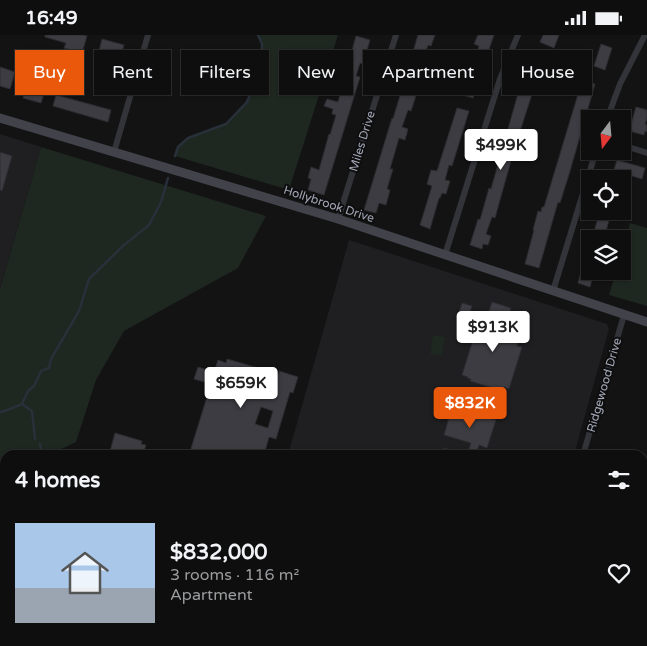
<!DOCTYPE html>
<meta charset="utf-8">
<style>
body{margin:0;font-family:"Varela Round",sans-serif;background:#1c1c1d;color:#f1f3f6;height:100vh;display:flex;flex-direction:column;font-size:19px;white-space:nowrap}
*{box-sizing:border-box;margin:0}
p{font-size:16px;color:#9b9c9e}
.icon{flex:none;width:28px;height:28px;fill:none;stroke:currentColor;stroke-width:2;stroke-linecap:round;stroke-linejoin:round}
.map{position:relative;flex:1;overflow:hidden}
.details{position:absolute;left:0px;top:415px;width:648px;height:196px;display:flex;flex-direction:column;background:#0e0e0f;border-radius:15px 15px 0 0;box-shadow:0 1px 4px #0004,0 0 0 1px #2e2e2f}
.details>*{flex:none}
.hud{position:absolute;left:15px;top:15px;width:618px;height:45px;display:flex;gap:10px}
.needle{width:32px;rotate:196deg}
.controls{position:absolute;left:581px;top:75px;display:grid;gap:10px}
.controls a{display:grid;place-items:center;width:50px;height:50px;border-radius:0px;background:#0e0e0f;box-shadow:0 1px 4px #0004,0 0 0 1px #2e2e2f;font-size:25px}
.price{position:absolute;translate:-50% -42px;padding:0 11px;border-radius:5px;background:#fff;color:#222;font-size:16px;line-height:32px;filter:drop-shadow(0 1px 2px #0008)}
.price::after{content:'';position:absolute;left:50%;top:30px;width:15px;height:11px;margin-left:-8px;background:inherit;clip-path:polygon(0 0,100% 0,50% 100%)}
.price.active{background:#ea580c;color:#fff}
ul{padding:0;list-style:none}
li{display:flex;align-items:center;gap:15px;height:125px;padding:0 15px}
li+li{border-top:1px solid #2e2e2f}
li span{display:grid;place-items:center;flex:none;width:140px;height:100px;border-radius:0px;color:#555}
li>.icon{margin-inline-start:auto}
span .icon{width:60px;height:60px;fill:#fffc;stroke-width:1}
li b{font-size:21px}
h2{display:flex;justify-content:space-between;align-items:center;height:60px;padding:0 15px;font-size:21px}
.chip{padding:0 18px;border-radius:0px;background:#0e0e0f;box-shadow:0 1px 4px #0004,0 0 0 1px #2e2e2f;font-size:18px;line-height:45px}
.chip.active{background:#ea580c;color:#fff}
.status{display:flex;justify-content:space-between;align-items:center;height:35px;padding:0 25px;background:#0e0e0f;direction:ltr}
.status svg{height:14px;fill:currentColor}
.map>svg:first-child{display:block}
.built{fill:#1f1e21}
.green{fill:#1e2720}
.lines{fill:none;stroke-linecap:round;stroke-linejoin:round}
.stream{stroke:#283039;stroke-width:2.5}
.building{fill:#3c3c42;stroke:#2d2c31;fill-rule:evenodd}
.minor{stroke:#33343a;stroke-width:6}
.secondary{stroke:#41424a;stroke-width:9}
.labels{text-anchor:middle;stroke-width:4;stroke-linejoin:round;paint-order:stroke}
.street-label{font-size:12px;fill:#a3a7b6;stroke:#0e0e0f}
</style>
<div class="status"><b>16:49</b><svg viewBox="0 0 49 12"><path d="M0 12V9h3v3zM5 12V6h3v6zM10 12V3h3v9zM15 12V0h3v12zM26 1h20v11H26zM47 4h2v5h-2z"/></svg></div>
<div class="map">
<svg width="647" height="611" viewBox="0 0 647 611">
<rect width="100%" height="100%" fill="#131314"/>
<!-- built -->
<path class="built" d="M0,99L41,112L0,254Z
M349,205L607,289L609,294L574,420H288Z"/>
<!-- green -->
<path class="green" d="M258,0H338L289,155L175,121L178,112L188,103L226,89L247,67L262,29V9Z
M41,112L266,181L238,233L124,296L96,345L76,407L49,420H5V442L0,444V254Z
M630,188L647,193V271L609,260L616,236H622L623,214Z
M433,300L445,302L442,321L430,319Z"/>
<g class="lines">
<!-- stream -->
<path class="stream" d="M175,121L178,112L188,103L226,89L247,67L262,29V9L258,0
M22,369L32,376L35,404
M0,377L5,376L22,369L28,356L34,351L41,336L49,333L51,324L79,276L89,244L124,210L149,190L161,167L168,143
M40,409L42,420"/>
</g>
<!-- building -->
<path class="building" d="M45,0H83L87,1L82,18L64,13L66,8L45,2Z
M418,0H435L431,11L428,10L424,22L429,23L422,48H420L411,76L408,75L402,92L408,94L405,105L399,103L390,134H393L387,154L390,155L386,170L379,168L376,178L364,175L392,83L393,84Z
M478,0H494L487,20L477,17L479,11L474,9Z
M543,0H559L554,13L540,7Z
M356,1L370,5L363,29L360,28L356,41L360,42L324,160L308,155L311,144L308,143L311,132L319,135L329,99L330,100L336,80L332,79L333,74L324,71L327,64L338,67Z
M102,4L124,10L118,30L102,25L104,18L99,16Z
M601,9L612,13L605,35L594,31Z
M532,20L545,24L538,48L524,44Z
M0,32L15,37L10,54L0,51Z
M466,35L480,39L473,63L459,59Z
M582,46L595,49L570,136L560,168L558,167L539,233L525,229L534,195H533L538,176L541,177L542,172H544Z
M27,50L45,55L41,68L23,63Z
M519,55L532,59L514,115L495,183L492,182L486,199L491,201L488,210L483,209L482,214L470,210L478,184L480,185L489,153L491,154Z
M56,60L111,75L108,87L53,71Z
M636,72L647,75V84L645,89L647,90V97L645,96L644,100L629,96Z
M457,73L469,76L452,131L449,130L445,145L450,146L446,159L442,158L440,163H439L430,194L420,190L432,151L427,149L431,135L437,136Z
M0,117L12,121L2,156L0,155Z
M617,125L645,133L642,144L626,139L625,144H611Z
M600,176H614L611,185H609L604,204H592Z
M588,211H590V236H594L590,252L578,248Z
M492,267L511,273L503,302L518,307L517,311L522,312L509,354L504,352L503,356L470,346L471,344L467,343L468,342L462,340L475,298L481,300L482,299H485L492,277L489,276Z
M462,268L472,271L467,287L457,284Z
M227,324L279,339V336L298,342L293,358L290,357L276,404L269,402L264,420H189L211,349L194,344L198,332L214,337L218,325L226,328ZM261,372L273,376L268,393L255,389Z
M452,372L496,385L487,413L479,410L476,420H467L471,408L444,400Z
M115,398L142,406L141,409L146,410L143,420H109Z
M444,413L462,418L461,420H442Z"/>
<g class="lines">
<!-- minor -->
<path class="minor" d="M607,84L620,49L645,0
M622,110L647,118
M114,117L148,0
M338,184L396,0
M445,220L500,44L507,26L518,0
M553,256L596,116
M583,420L624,280
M529,611L530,606"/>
<!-- secondary -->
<path class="secondary" d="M0,83L338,184L647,287"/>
</g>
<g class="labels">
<!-- street labels -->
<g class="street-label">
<text transform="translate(362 106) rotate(-73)" y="4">Miles Drive</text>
<text transform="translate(329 169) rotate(18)" y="4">Hollybrook Drive</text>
<text transform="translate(604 350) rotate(-74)" y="4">Ridgewood Drive</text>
</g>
</g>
</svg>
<div class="controls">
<a><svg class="needle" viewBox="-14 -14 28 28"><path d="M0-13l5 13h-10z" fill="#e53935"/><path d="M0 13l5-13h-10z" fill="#9b9c9e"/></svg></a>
<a><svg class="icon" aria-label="locate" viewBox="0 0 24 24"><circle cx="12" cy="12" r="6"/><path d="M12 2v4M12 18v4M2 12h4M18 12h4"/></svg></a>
<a><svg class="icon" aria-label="layers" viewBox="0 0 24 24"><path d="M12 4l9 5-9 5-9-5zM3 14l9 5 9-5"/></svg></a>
</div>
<b class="price" style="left:501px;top:136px">$499K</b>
<b class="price" style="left:493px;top:318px">$913K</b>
<b class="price" style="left:241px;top:374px">$659K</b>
<b class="price active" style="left:470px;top:394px">$832K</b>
<div class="hud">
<a class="chip active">Buy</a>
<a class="chip">Rent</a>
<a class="chip">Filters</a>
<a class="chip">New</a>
<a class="chip">Apartment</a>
<a class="chip">House</a>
</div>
<section class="details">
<h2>4 homes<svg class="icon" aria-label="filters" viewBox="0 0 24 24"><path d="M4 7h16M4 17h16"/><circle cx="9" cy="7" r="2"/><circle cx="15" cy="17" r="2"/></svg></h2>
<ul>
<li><span style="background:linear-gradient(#a9c7e8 65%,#9aa5b1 0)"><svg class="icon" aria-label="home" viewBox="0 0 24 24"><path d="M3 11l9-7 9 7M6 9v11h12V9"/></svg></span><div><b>$832,000</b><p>3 rooms · 116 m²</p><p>Apartment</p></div><svg class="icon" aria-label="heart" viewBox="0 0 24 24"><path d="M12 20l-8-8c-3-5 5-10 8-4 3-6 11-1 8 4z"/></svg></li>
</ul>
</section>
</div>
